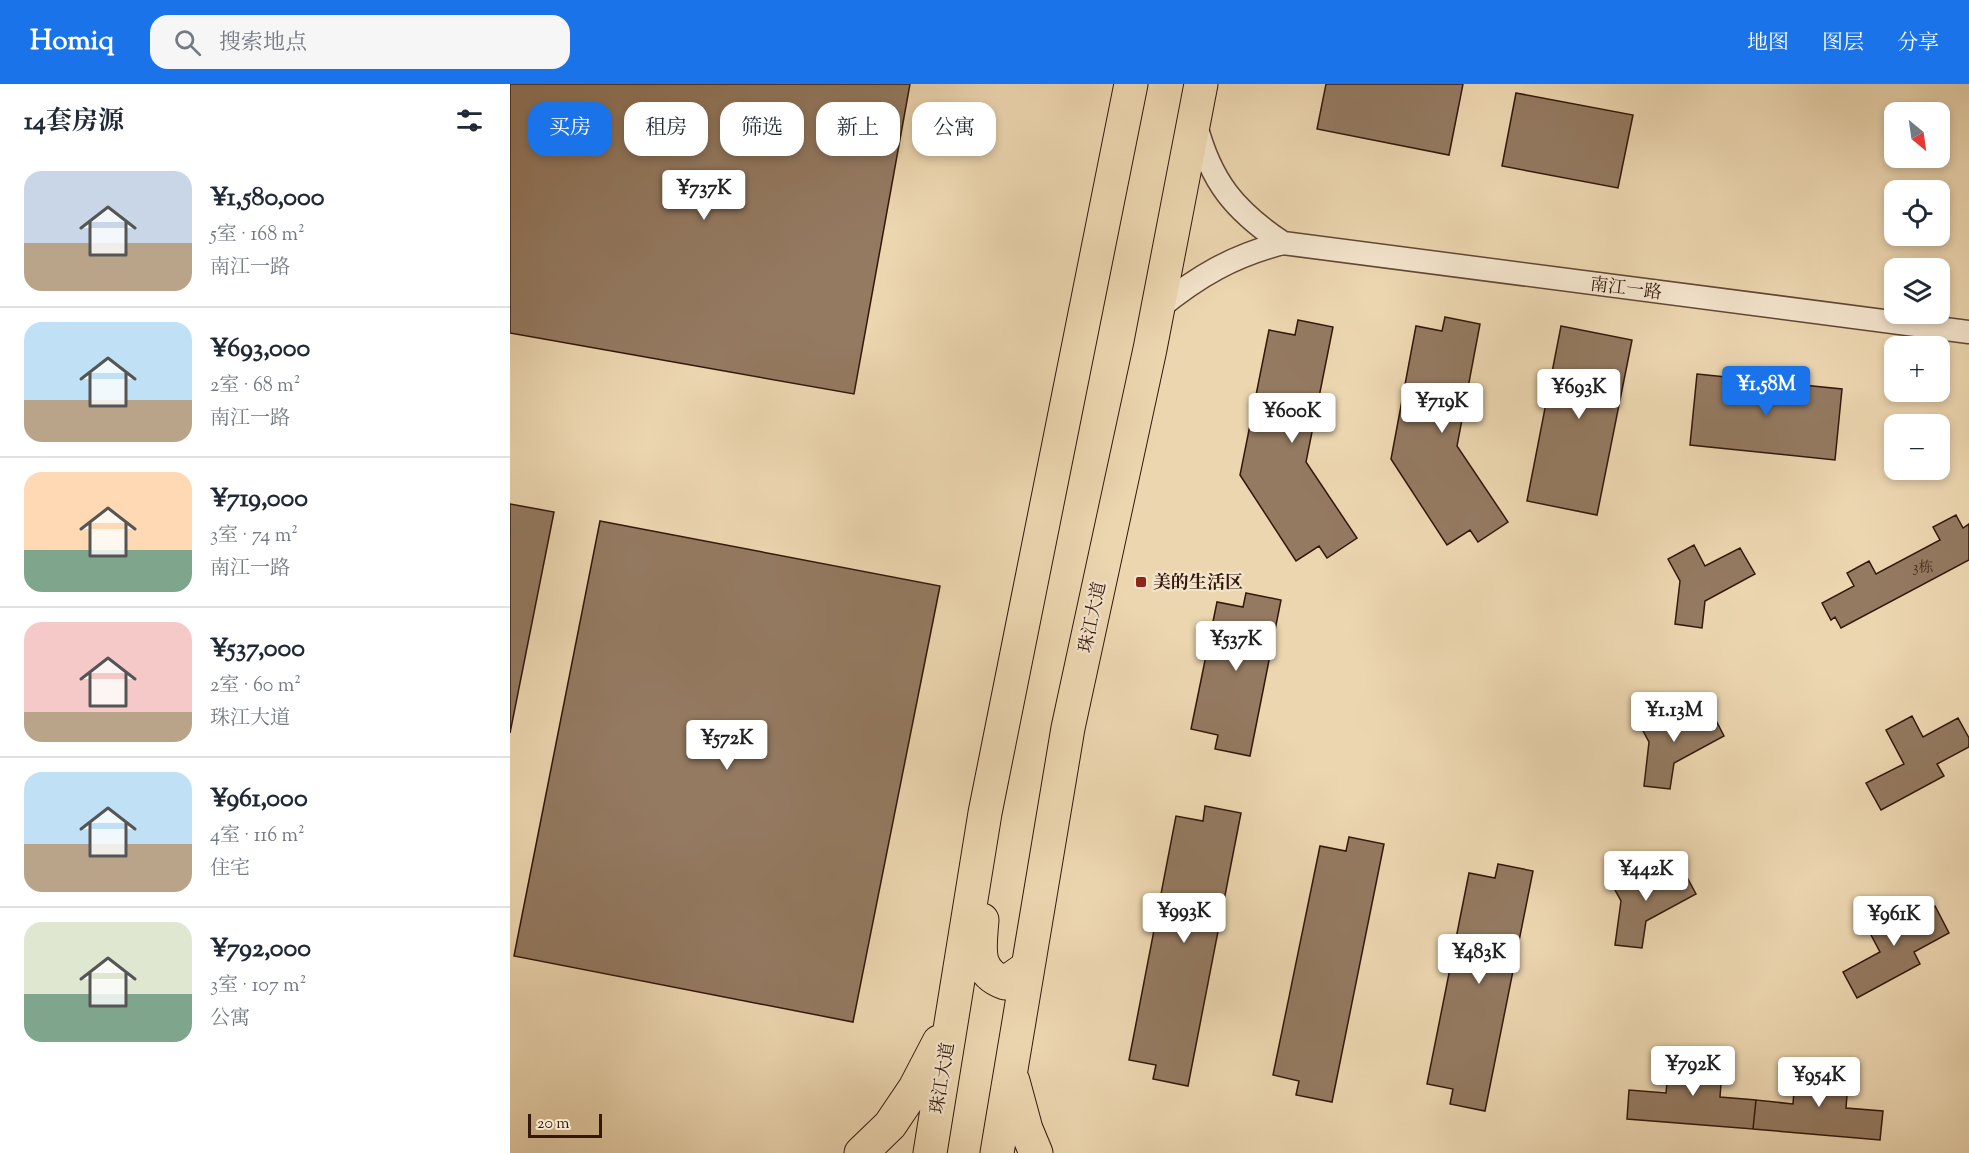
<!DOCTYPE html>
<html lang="zh">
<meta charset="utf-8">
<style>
body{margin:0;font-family:"Sorts Mill Goudy","Noto Serif SC",serif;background:#f6f6f7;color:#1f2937;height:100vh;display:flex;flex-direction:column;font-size:22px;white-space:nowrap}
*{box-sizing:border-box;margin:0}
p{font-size:20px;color:#747a83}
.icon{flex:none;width:33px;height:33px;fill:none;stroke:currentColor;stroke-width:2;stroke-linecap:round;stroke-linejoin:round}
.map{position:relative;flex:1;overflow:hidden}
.sheet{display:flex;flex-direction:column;background:#fff;width:510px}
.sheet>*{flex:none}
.guide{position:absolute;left:18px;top:18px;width:570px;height:54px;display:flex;gap:12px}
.needle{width:39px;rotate:151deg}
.fabs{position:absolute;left:1374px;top:18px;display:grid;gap:12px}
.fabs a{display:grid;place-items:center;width:66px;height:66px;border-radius:12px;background:#fff;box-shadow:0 3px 9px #0003;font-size:30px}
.scale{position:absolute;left:18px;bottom:15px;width:74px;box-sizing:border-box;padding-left:6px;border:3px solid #34170b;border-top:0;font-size:16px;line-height:21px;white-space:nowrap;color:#34170b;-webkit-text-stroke:4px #f3e4cc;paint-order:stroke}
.price{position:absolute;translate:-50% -51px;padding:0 14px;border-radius:6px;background:#fff;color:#222;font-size:20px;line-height:39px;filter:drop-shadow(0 2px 3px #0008)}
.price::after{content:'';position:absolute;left:50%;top:36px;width:18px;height:14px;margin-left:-9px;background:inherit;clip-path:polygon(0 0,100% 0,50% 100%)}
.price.current{background:#1a73e8;color:#fff}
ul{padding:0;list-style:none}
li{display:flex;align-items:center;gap:18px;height:150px;padding:0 24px}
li+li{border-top:2px solid #e0e1e3}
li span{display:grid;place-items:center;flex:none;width:168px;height:120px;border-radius:18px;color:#555}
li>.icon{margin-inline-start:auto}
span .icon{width:72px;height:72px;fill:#fffc;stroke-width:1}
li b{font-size:26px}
h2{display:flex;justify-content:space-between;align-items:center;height:72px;padding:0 24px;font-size:26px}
.chip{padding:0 21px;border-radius:18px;background:#fff;box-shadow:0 3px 9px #0003;font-size:21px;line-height:54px}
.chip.current{background:#1a73e8;color:#fff}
header{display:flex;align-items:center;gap:36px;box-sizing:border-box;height:84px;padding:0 30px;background:#1a73e8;color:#fff}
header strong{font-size:28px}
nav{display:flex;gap:33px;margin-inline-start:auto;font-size:21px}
.search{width:420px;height:54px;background:#f6f6f7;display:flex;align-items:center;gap:15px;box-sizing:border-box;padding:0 21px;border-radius:18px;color:#747a83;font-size:22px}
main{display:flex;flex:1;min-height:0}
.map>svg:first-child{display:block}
.building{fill:#947a61;stroke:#34170b;stroke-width:1.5}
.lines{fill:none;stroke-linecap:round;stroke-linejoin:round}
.street-casing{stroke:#624734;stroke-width:25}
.primary-casing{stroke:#34170b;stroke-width:35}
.street{stroke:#f3e4cc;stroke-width:22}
.primary{stroke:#ecd6b0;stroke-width:33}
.poi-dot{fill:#8f2418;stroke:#f3e4cc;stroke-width:2}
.labels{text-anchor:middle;stroke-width:4.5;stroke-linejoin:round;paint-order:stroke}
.number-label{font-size:15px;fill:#4c3020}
.street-label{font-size:18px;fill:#34170b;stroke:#f3e4cc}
.poi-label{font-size:18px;font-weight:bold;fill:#34170b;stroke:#f3e4cc;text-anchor:start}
</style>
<header>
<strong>Homiq</strong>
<div class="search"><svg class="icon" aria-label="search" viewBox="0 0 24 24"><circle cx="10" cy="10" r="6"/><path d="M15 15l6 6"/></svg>搜索地点</div>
<nav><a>地图</a><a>图层</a><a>分享</a></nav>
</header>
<main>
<section class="sheet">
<h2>14套房源<svg class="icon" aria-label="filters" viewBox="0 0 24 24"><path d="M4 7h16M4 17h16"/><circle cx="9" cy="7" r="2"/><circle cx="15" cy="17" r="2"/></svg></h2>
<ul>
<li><span style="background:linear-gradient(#c9d6e8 60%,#b9a48a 0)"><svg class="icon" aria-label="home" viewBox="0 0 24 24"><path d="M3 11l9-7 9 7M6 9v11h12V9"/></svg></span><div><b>¥1,580,000</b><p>5室 · 168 m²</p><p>南江一路</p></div></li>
<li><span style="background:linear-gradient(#bfe0f5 65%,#b9a48a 0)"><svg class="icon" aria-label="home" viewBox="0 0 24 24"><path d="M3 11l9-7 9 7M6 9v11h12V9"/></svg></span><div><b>¥693,000</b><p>2室 · 68 m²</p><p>南江一路</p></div></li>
<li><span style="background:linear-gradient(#ffd9b3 65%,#7fa58c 0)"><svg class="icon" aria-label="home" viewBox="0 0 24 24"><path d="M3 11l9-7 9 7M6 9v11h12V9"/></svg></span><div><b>¥719,000</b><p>3室 · 74 m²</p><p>南江一路</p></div></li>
<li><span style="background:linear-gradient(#f6c9c9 75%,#b9a48a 0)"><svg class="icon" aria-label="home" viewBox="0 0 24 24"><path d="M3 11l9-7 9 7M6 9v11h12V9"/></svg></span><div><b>¥537,000</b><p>2室 · 60 m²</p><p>珠江大道</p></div></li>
<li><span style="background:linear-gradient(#bfe0f5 60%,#b9a48a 0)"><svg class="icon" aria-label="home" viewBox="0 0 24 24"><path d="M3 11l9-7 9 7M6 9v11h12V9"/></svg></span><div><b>¥961,000</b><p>4室 · 116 m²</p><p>住宅</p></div></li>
<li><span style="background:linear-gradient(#dfe7d0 60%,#7fa58c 0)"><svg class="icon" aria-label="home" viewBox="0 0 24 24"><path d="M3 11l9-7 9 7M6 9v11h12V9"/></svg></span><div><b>¥792,000</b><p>3室 · 107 m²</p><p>公寓</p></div></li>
</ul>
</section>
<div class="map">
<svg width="1459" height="1069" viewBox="0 0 1459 1069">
<rect width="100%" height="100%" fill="#ecd6b0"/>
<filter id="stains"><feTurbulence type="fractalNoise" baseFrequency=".00333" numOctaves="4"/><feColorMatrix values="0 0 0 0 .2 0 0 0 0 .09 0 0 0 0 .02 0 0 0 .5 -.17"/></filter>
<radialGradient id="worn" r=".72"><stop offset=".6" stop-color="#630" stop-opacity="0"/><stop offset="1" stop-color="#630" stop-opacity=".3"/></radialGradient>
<!-- building -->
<path class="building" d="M0,0H400L344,310L0,249Z
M816,0H953L939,71L807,45Z
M1006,9L1123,31L1108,104L992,82Z
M935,233L970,240L947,362L998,438L968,458L960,446L937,461L881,375L906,242L932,247Z
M788,236L823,243L796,378L847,454L817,474L809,462L786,477L730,391L759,246L785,251Z
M1051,242L1122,256L1087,431L1017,417Z
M1187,290L1332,305L1325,376L1180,361Z
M0,420L44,428L0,649Z
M1446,431L1453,444L1459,440V476L1331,544L1325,533L1321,536L1312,519L1344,502L1337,489L1359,477L1366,490L1430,456L1423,443Z
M90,437L430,502L343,938L4,872Z
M1184,461L1195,482L1230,464L1245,490L1195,517L1192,544L1165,540L1170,497L1158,475Z
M736,509L771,516L740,672L705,665L708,651L681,645L707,518L733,523Z
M1153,623L1164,644L1200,625L1214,652L1164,679L1160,705L1134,702L1139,658L1127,636Z
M1402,632L1413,653L1448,634L1459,654V663L1427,680L1434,692L1371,726L1356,699L1394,680L1376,646Z
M695,722L731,729L678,1002L643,995L646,981L619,976L666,732L693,737Z
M839,753L874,760L822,1018L786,1011L789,997L763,991L810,762L836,767Z
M988,780L1023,787L975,1027L940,1020L943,1005L917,1000L959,789L985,794Z
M1125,782L1136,803L1172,784L1186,810L1136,837L1132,864L1105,861L1111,817L1099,795Z
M1378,820L1390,841L1425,822L1439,849L1404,868L1410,880L1347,914L1333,888L1370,868L1352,834Z
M1160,969L1213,974L1210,1013L1246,1016L1243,1045L1117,1035L1119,1006L1156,1009Z
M1286,980L1339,985L1336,1024L1373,1027L1370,1056L1243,1045L1246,1016L1283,1020Z"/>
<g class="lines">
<defs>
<path id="street" d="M686,41C701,98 725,127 773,159
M648,225C688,192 723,172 773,159L1459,248"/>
<path id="primary" d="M472,836C470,863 464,888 495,899L518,883
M503,997L516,1045L526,1069
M351,1069L380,1041L405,1004L429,958
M420,1069L475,729L621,0
M487,1069L558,644L640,265L691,0"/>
</defs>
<!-- street casing -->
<use href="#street" class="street-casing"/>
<!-- primary casing -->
<use href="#primary" class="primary-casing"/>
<!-- street -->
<use href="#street" class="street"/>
<!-- primary -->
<use href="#primary" class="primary"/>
</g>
<!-- markers -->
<rect class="poi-dot" x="625" y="492" width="12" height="12" rx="3"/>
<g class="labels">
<!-- number labels -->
<g class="number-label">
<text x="1413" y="488">3栋</text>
</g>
<!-- street labels -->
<g class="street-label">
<text transform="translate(1116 204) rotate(7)" y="6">南江一路</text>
<text transform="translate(582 533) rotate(-78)" y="6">珠江大道</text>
<text transform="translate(432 994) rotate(-81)" y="6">珠江大道</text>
</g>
<!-- poi labels -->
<g class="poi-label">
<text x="643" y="504">美的生活区</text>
</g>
</g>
<rect width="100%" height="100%" filter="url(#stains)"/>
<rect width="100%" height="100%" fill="url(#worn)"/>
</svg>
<div class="fabs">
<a><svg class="needle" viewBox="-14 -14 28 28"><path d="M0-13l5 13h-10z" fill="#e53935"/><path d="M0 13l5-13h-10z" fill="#747a83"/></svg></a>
<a><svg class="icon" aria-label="locate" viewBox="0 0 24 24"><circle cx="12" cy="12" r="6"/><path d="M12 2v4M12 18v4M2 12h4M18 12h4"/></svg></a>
<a><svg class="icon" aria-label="layers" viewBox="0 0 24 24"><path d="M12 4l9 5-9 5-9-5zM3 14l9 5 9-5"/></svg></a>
<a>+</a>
<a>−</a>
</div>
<div class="scale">20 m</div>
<b class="price" style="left:194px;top:137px">¥737K</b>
<b class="price current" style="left:1256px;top:333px">¥1.58M</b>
<b class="price" style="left:1069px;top:336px">¥693K</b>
<b class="price" style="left:932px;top:350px">¥719K</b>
<b class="price" style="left:782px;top:360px">¥600K</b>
<b class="price" style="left:726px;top:588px">¥537K</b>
<b class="price" style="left:1164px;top:659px">¥1.13M</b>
<b class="price" style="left:217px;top:687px">¥572K</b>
<b class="price" style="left:1136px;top:818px">¥442K</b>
<b class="price" style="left:674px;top:860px">¥993K</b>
<b class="price" style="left:1384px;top:863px">¥961K</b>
<b class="price" style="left:969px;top:901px">¥483K</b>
<b class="price" style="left:1183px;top:1013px">¥792K</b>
<b class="price" style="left:1309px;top:1024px">¥954K</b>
<div class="guide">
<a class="chip current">买房</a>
<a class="chip">租房</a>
<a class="chip">筛选</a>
<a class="chip">新上</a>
<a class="chip">公寓</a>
</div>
</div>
</main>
